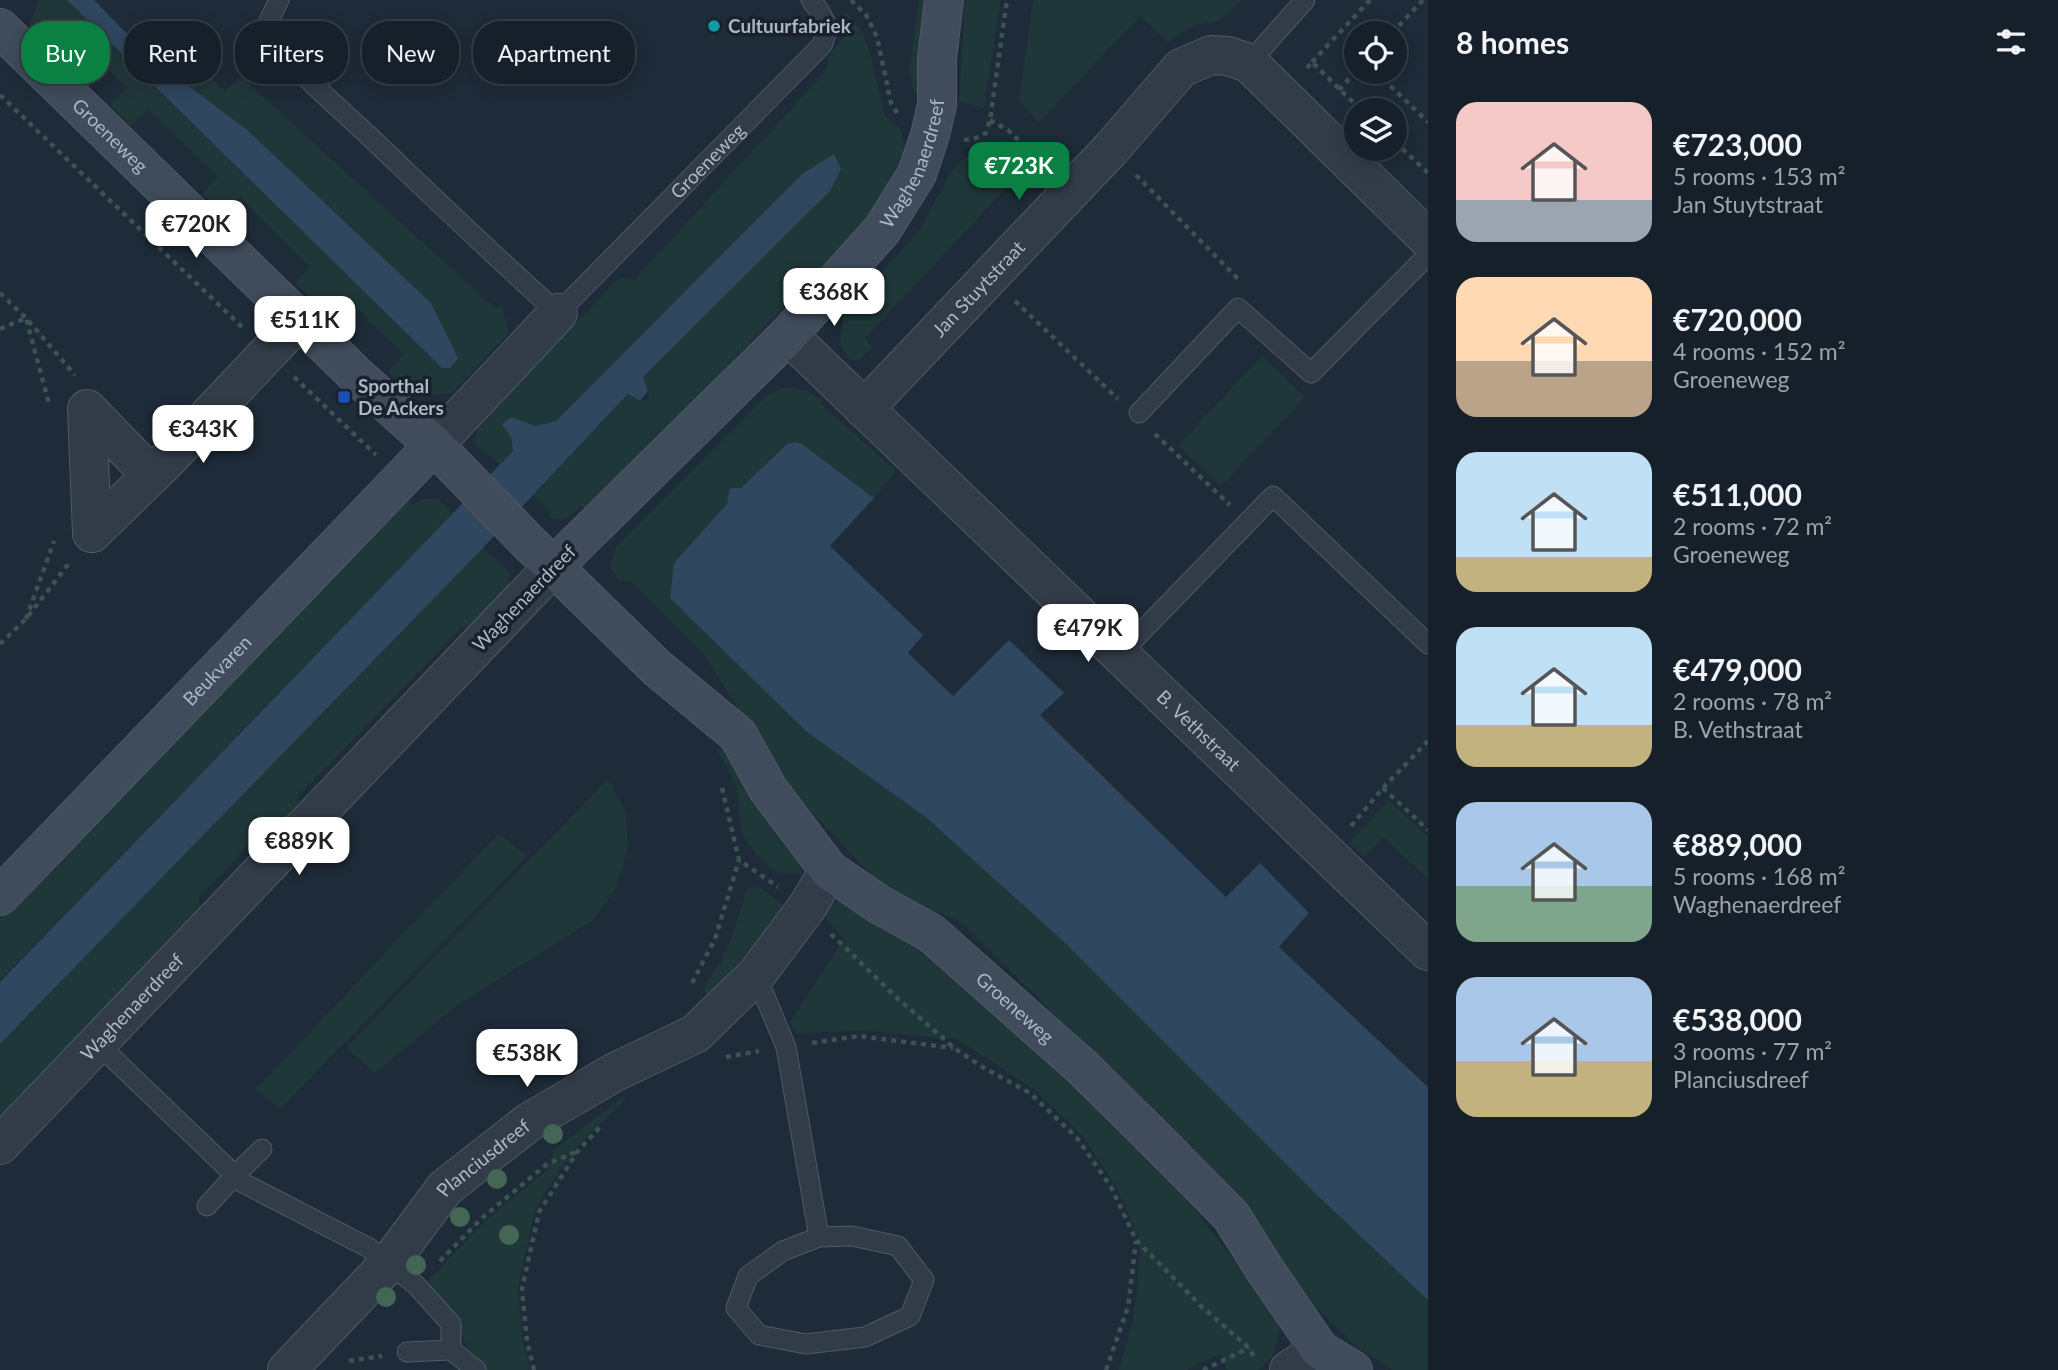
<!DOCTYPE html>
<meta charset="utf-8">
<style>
body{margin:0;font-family:Lato,sans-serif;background:#232d36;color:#f1f3f6;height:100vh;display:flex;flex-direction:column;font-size:26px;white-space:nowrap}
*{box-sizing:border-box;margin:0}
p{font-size:23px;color:#9ea3a8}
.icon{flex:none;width:38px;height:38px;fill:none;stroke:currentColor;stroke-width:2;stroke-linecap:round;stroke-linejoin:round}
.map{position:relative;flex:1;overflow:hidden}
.sheet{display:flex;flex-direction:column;background:#16202a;width:630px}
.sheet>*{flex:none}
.banner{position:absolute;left:21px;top:21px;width:665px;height:63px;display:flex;gap:14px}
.fabs{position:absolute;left:1344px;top:21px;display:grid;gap:14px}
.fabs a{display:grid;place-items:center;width:63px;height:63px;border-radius:50%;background:#16202a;box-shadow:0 4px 18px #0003,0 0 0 2px #353e47;font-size:35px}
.price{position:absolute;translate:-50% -60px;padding:0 16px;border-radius:14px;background:#fff;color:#222;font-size:23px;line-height:46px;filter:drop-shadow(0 2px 4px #0008)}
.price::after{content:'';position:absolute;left:50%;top:42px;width:21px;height:16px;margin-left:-10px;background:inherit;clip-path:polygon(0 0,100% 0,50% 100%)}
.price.active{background:#0b8043;color:#fff}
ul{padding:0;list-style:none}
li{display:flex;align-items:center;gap:21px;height:175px;padding:0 28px}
li span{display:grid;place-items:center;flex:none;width:196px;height:140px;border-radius:21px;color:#555}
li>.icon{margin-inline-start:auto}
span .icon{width:84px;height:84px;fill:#fffc;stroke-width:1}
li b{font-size:30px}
h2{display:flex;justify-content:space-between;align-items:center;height:84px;padding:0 28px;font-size:30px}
.chip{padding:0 24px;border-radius:28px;background:#16202a;box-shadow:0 4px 18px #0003,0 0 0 2px #353e47;font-size:24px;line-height:63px}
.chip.active{background:#0b8043;color:#fff}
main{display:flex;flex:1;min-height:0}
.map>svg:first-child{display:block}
.green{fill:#203739}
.water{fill:#304760}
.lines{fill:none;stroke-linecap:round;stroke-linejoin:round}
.lane-casing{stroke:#505a66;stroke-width:21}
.street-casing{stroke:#505a66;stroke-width:40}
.secondary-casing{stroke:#505a66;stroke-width:40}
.path{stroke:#3b5353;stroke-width:4.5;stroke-dasharray:5 5;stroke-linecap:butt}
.lane{stroke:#323c48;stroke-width:19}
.street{stroke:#323c48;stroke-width:38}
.secondary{stroke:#404c5b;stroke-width:38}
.tree{fill:#465}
.culture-dot{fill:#0f9aa8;stroke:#18212c;stroke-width:2.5}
.transit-dot{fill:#1a4fb4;stroke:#18212c;stroke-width:2.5}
.labels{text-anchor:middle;stroke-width:7;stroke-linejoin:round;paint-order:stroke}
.poi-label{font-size:19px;font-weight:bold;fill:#acb7c5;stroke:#18212c;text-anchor:start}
.street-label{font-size:19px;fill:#acb7c5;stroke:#18212c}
</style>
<main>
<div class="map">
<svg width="1428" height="1370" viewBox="0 0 1428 1370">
<rect width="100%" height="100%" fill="#1e2b38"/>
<!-- green -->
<path class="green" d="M39,0H67L442,368L246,129L186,85L202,71L225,91L241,77L496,309L502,304L509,333L451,394L433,395L419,382L408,391L388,372L404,354L346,298L328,315L295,283L310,267L240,197L223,213L202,194L218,176L148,109L131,126L111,105L127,88L57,20L41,37L28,27Z
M919,0H930L923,95L914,91L909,71Z
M965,0H1001L984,108L959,101Z
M1033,0H1241L1219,21L1196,25L1182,32L1168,42L1140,16L1039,122L1019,101Z
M844,10L861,30L868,46L885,116L902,131L907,155L875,212L588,511L581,506C571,516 563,524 548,517L551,512L533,495L629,394L640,401L649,400L648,391L642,377L830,191L834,154L802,174L556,421L535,426L526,423L511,437L513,451L500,464L474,444L479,424L619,278L635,279L825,72L829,56L845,35Z
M1004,140L1028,165L865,338L872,348L859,360L849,359L840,343L843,317L921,228L952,170L969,155L990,153Z
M1262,356L1305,397L1221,486L1178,445Z
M786,387L806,390L822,400L821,404L896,471L874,498L802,444L786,445L741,488L729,491L727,504L674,563L807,732L928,819L1064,942L1428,1297V1370H1392L1356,1346L1302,1293L1239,1199L961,921L911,904L870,874L789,788L703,653L632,582L618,580L610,566L616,547L767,395Z
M403,496L413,505L424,499L438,498L452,514L0,981V919Z
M483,548L510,573L508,596L478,627H462L441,649L298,796L297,812L282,828L266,827L199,897L200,916L64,1050L0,1116V1044Z
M726,744L800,857L802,873H777L756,854L742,834L737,789L727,768L717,751Z
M608,779L626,813L628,848L616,889L593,920L459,1004L375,1073L346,1048Z
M1389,800L1428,837V879L1384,838L1364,857L1349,843Z
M499,833L527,856L280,1109L256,1089Z
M753,887H759L784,905L742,959L709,995L704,990C706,979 716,971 721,961C733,939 739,914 746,891Z
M837,902H847L943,958L1055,1071L1110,1117L1192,1206L1255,1287L1280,1324L1273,1356L1258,1370H1227L1220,1354L1187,1370H1118L1132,1325L1137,1291L1140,1253L1138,1236L1115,1185L1082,1135L1034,1089L955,1038L930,1037L857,1030L796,1034L790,1022L844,939L818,910Z
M624,1096L626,1099L575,1149L560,1169L535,1210L518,1289L523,1342L530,1370H485L471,1357L457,1321L425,1284L485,1221L547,1170L554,1150Z"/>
<!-- water -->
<path class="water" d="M67,0H94L151,58L246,129L431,303L458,358L450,368H442Z
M834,154L841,169L830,191L643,377L648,391L640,401L628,394L483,548L0,1044V982L513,451L511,437L502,424L511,417L535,426L556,421L802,174Z
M795,442L802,444L874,498L830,546L923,635L908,653L953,696L1009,640L1064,693L1040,715L1226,897L1260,863L1309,913L1279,947L1428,1087V1300L1314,1192L1064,942L928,819L807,732L670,598L674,563L727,504L729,491L731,488H741L786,445Z"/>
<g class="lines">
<defs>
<g id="lane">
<path id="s1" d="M279,0L265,29C293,70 334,103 370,137C432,196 494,256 558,313L822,45L828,28L820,12L811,0"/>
<path d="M1249,63L1305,0"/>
<path d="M1139,413L1238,308L1311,373L1428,255"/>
<path d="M1120,654L1273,496L1428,644"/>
<path d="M756,975L786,1047L819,1237"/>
<path d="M98,1044L243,1183L369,1248L416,1285L451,1324V1350"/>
<path d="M207,1206L235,1175L262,1149"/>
<path d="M852,1236L898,1246L924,1280L910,1316L865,1337L806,1344L759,1335L736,1308L748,1276L783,1251L819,1237Z"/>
<path d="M407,1352L451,1350L476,1370"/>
</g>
<g id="street">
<path id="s2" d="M788,335L1428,951"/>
<path id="s3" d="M864,409L1111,149L1181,68L1211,55L1228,56L1249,63L1428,239"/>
<path d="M434,445L558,313"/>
<path d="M92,533L165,462L300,319"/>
<path d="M92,533L87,409L151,475"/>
<path id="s4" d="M0,1145L554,566"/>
<path id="s5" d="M287,1370L389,1263L445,1188L529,1122L615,1072L695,1034L756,975L807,907L829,870"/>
<path d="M1289,1370L1320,1350"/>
</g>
<g id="secondary">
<path id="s6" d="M0,28L359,378L434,445L528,542L657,668L738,735L768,789L829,870L880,905L931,933L1082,1067L1157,1141L1231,1216L1265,1270L1320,1350L1353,1370"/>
<path id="s7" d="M554,566L788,335L882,230L917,174L930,135L937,105V59L944,0"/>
<path id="s8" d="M0,896L434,445"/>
</g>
</defs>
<!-- lane casing -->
<use href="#lane" class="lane-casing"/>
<!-- street casing -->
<use href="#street" class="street-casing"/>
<!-- secondary casing -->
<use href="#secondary" class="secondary-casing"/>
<!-- path -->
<path class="path" d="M851,0L866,15L877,37L891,103L897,113
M1392,33L1423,0
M1312,62L1370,0
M1307,68L1312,62L1361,110
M1376,72L1428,122
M1339,90L1356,71
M0,95L242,327
M990,120L1008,130L1045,166
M964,140L976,138L986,133L990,120L1007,0
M1395,142L1428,173
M1136,175L1240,281
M0,293L26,318L75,375
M1015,301L1118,399
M0,329L26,318L49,404
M294,377L376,455
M1155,434L1230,505
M26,619L54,541
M0,644L26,619L70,562
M722,788L739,860L778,887
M1383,788L1428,830
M1351,826L1383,788L1428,741
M831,934L894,995L954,1048L984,1068L1030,1093L1077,1138L1111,1187L1136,1240L1202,1307L1249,1348L1255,1358
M692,983L715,939L739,860
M812,1043L859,1036L953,1048
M726,1057L759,1051
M440,1261L482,1218L547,1164L576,1152
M349,1361L382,1356
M534,1370L527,1341L522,1289L539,1212L577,1152L600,1127
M1106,1370L1128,1307L1136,1241
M1203,1370L1249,1348"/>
<!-- lane -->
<use href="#lane" class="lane"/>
<!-- street -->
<use href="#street" class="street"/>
<!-- secondary -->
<use href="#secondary" class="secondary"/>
</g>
<!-- trees -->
<g class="tree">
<circle cx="553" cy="1134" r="10"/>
<circle cx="497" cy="1179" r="10"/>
<circle cx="460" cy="1217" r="10"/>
<circle cx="509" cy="1235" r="10"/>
<circle cx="416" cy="1265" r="10"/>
<circle cx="386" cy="1297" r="10"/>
</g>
<!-- markers -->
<circle class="culture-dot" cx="714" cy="26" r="7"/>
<rect class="transit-dot" x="337" y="390" width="14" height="14" rx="3.5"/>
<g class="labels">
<!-- poi labels -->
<g class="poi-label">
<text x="728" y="33">Cultuurfabriek</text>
<text x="358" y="393">Sporthal<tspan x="358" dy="22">De Ackers</tspan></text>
</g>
<!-- street labels -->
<g class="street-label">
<text dy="7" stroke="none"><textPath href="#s6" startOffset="154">Groeneweg</textPath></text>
<text dy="7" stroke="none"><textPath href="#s1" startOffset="654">Groeneweg</textPath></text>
<text dy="7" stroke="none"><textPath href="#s7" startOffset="544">Waghenaerdreef</textPath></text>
<text dy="7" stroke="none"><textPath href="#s3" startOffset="166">Jan Stuytstraat</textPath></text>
<text transform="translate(524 598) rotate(-46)" y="7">Waghenaerdreef</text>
<text dy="7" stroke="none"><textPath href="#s8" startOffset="313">Beukvaren</textPath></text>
<text dy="7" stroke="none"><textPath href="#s2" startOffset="570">B. Vethstraat</textPath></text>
<text dy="7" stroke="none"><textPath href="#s6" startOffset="1418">Groeneweg</textPath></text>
<text dy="7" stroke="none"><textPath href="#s4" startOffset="191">Waghenaerdreef</textPath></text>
<text dy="7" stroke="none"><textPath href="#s5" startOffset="290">Planciusdreef</textPath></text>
</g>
</g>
</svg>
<div class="fabs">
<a><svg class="icon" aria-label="locate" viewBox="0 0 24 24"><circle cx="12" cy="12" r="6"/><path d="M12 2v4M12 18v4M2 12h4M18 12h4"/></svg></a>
<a><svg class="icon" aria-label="layers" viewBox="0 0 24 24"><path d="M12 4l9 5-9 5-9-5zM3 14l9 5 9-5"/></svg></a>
</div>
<b class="price active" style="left:1019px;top:202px">€723K</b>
<b class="price" style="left:196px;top:260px">€720K</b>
<b class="price" style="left:834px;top:328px">€368K</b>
<b class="price" style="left:305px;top:356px">€511K</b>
<b class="price" style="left:203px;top:465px">€343K</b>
<b class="price" style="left:1088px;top:664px">€479K</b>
<b class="price" style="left:299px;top:877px">€889K</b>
<b class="price" style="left:527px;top:1089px">€538K</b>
<div class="banner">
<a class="chip active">Buy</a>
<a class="chip">Rent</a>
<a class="chip">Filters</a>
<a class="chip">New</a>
<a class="chip">Apartment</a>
</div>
</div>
<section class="sheet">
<h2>8 homes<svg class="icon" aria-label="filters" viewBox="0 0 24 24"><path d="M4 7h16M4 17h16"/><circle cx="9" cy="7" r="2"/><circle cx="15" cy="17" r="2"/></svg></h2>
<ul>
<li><span style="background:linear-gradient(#f6c9c9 70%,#9aa5b1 0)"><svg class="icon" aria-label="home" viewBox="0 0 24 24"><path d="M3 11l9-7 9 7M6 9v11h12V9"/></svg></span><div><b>€723,000</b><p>5 rooms · 153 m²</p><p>Jan Stuytstraat</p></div></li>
<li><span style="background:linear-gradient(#ffd9b3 60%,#b9a48a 0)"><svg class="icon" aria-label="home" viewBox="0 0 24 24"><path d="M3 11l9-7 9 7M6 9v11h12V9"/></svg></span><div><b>€720,000</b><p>4 rooms · 152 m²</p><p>Groeneweg</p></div></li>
<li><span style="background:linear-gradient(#bfe0f5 75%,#c2b280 0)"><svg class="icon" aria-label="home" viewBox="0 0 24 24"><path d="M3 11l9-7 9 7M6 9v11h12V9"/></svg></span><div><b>€511,000</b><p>2 rooms · 72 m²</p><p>Groeneweg</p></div></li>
<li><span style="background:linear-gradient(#bfe0f5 70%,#c2b280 0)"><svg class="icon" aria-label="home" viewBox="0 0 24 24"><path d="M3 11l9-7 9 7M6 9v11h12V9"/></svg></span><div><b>€479,000</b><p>2 rooms · 78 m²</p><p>B. Vethstraat</p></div></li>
<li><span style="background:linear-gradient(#a9c7e8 60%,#7fa58c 0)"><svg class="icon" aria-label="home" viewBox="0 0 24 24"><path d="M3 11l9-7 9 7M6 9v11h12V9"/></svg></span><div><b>€889,000</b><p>5 rooms · 168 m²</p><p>Waghenaerdreef</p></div></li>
<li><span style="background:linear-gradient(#a9c7e8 60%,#c2b280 0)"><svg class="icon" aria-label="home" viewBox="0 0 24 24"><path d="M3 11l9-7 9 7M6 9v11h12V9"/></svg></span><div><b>€538,000</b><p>3 rooms · 77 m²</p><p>Planciusdreef</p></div></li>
</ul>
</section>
</main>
